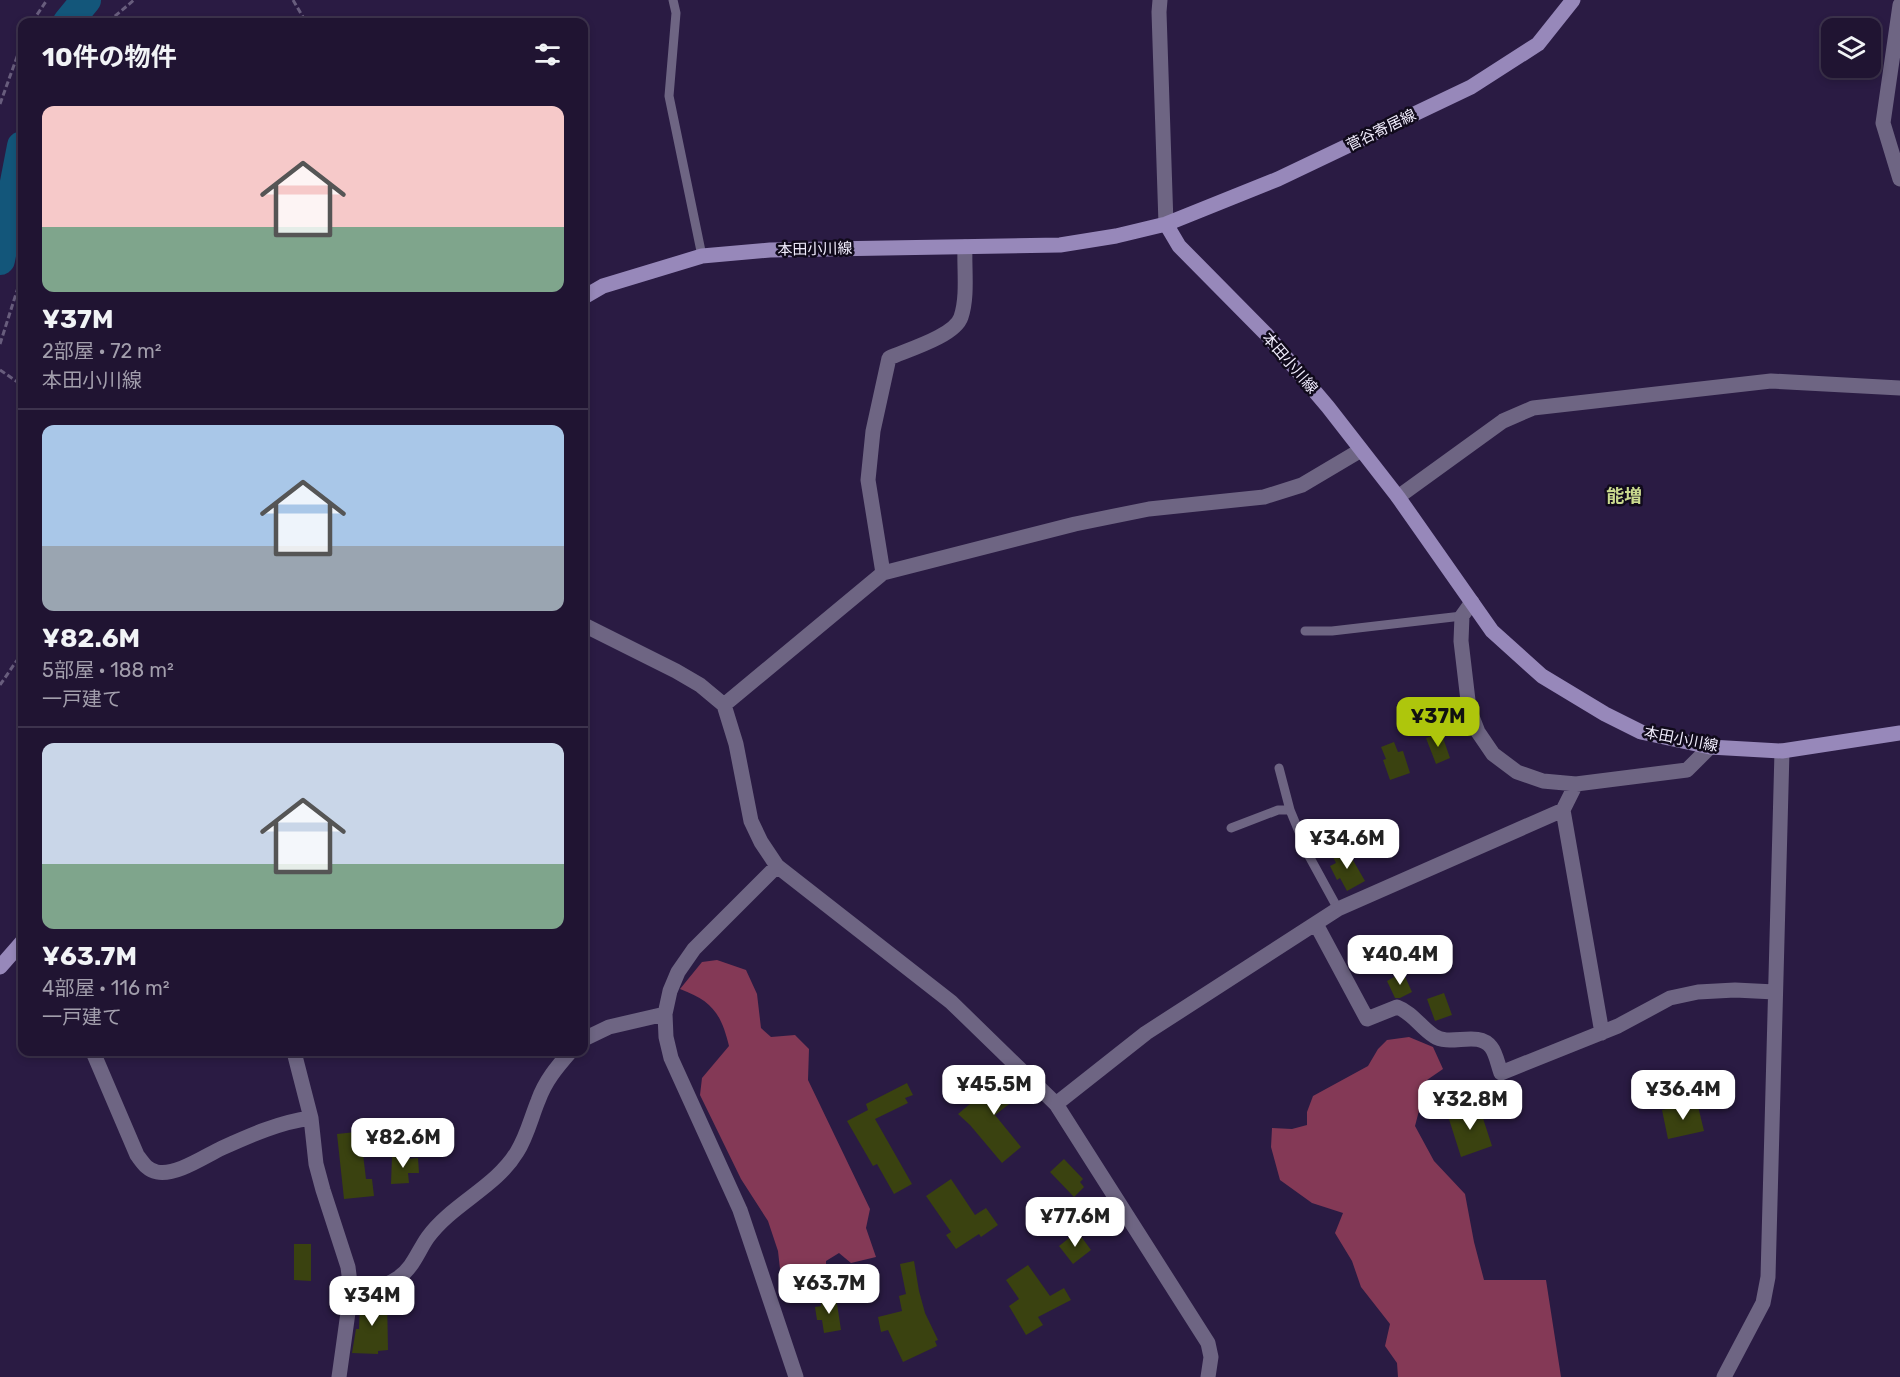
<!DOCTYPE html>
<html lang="ja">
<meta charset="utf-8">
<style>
body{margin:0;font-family:Rubik,"Noto Sans JP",sans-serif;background:#281d3a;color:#f1f3f6;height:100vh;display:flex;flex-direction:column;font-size:22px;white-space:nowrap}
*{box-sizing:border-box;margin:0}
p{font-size:20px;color:#a29eac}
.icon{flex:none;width:33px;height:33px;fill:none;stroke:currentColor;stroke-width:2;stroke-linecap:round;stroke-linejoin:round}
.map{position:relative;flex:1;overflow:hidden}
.sheet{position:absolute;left:18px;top:18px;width:570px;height:1038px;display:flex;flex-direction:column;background:#201432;border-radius:12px;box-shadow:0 3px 9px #0003,0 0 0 2px #3d334d}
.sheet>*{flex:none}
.controls{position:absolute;left:1821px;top:18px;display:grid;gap:12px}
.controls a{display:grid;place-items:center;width:60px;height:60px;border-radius:12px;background:#201432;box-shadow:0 3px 9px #0003,0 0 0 2px #3d334d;font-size:30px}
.price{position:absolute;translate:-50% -51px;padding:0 14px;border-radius:12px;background:#fff;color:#222;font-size:20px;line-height:39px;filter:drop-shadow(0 2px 3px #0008)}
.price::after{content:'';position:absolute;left:50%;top:36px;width:18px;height:14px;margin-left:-9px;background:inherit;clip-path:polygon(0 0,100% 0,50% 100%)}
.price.active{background:#aec60c;color:#111}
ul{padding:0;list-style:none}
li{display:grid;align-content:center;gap:12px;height:318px;padding:0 24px}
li+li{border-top:2px solid #3d334d}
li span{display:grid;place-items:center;height:186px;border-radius:12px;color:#555}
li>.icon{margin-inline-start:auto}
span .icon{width:108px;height:108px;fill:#fffc;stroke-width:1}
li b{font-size:26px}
h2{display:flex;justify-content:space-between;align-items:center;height:72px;padding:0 24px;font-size:26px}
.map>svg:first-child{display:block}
.forest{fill:#843956}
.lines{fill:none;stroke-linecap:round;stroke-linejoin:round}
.river{stroke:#13567a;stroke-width:30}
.building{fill:#3a4210}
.path{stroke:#685d7d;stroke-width:3;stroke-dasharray:6 3;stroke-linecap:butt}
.service{stroke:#6e6583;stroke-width:9}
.minor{stroke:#6e6583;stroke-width:15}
.secondary{stroke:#9788ba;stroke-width:15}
.labels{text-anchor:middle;stroke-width:5;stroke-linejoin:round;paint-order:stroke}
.street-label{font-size:15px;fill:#f1edfd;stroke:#100a1b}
.quarter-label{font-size:18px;font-weight:bold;fill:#cbdb8f;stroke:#100a1b}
</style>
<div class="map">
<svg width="1900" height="1377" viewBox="0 0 1900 1377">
<rect width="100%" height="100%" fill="#2a1b43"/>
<!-- forest -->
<path class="forest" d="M717,960L746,970L757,994L761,1028L771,1037L795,1035L809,1049L808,1080L870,1209L866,1228L876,1257L851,1263L839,1253L826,1261V1280L806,1290L782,1287L778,1251L768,1221L741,1179L700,1095L702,1078L729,1046C721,1013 712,1001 680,989L702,962Z
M1409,1037L1433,1047L1443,1069L1427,1080L1415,1126L1434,1161L1465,1194L1474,1242L1484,1280H1546L1561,1377H1398L1397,1363L1385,1346L1390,1324L1361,1287L1352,1261L1335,1233L1343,1213L1312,1203L1280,1180L1271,1147L1272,1128L1292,1129L1307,1125V1112L1313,1096L1368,1066L1378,1049L1387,1040Z"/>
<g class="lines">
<!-- river -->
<path class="river" d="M68,22L86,0
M0,260L22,146"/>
</g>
<!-- building -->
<path class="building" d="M1441,732L1450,758L1436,764L1426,738Z
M1394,742L1398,752L1403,751L1410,773L1390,780L1383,760L1386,759L1381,747Z
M1346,848L1365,881L1347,891L1340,878L1337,880L1330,866L1336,863L1332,855Z
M1403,972L1412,992L1400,998H1395L1387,981Z
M1444,993L1452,1015L1435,1021L1427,999Z
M1006,1073L1011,1080L1013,1077L1025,1092L995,1115L1021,1147L1002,1163L970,1125L958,1114L977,1098L976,1097Z
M907,1083L913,1095L905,1098L908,1103L875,1119L912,1184L894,1194L877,1164L873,1166L847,1121L868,1110L866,1104Z
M1697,1102L1704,1131L1668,1139L1662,1110Z
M1479,1106L1492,1146L1461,1157L1448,1116Z
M356,1132L358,1146H362L366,1179H372L374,1196L344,1199L337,1134Z
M406,1155V1159L418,1158L419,1173H408L409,1183L391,1184L392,1156Z
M1064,1159L1083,1179L1080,1182L1084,1187L1074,1197L1050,1172Z
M951,1179L975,1215L986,1208L998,1225L981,1237L979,1234L956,1249L946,1235L951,1232L926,1196Z
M1073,1235L1075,1238L1080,1235L1091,1250L1073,1264L1059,1246Z
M294,1244H311V1281L294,1280Z
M914,1261L919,1291L925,1313L938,1340L935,1341L937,1346L903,1362L888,1330L881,1332L878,1317L902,1311L899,1296L906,1294L900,1264Z
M868,1265L875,1287L851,1296L843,1274Z
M1028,1265L1050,1296L1064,1288L1071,1300L1038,1317L1043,1325L1026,1335L1009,1306L1019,1299L1006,1280Z
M387,1296L388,1350L378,1351V1354L352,1353L356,1329H359L360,1300Z
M836,1297L841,1330L824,1333L822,1320H817L815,1307L821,1306L820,1299Z"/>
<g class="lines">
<!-- path -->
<path class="path" d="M293,0L306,22
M32,22L47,0
M108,22L134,0
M0,104L22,43
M0,344L22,275
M0,370L22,385
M0,685L22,653"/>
<!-- service -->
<path class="service" d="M673,0L676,13L669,96L702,256
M1305,631H1332L1462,616
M1279,768L1290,810
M1231,828L1278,810H1290L1309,856L1338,909"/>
<!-- minor -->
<path class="minor" d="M1160,0L1159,12L1166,224
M1900,5L1883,123L1900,179
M1398,497L1503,421L1533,408L1771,381L1900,388
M883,573L868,480L873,431L889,358C907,350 955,336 961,317C968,296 964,269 965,247
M1472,602L1462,616L1461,641L1469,709L1478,732L1493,754L1517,772L1543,781L1576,784
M584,625L676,671L700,685L724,705L736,744L751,821L761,842L777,866L951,1002L1056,1104L1208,1343L1211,1357L1208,1377
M724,705L883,573L1075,524L1149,509L1264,497L1302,485L1361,450
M1563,810L1602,1033
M777,866L694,949L678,972L670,991L665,1014L666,1037L671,1058L740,1210L796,1377
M1316,924L1367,1019L1397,1007C1413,1013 1420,1027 1434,1036C1450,1047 1478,1030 1491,1047C1496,1053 1498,1065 1501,1073L1618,1026L1670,998L1698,992L1735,990L1775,992
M584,1039L609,1027L665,1014
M93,1052L137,1155C143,1163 147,1170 157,1172C176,1176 205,1156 222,1148C251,1135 280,1122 311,1118
M294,1052L311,1118L316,1164L323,1190L348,1267L351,1291L339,1377
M1056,1104L1146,1033L1338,909L1563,810L1576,784L1687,770L1710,747
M351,1291C370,1289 381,1289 398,1278C413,1268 418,1251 428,1237C452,1204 496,1187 517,1152C527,1136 531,1118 538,1101C545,1081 557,1067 570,1052
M1724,1377L1763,1303L1768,1277L1782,751"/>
<!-- secondary -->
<path class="secondary" d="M1166,224L1179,246L1267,335L1328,407L1398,497L1492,631L1542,676L1605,714L1641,732L1710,747L1782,751L1900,733
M584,297L603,286L702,256L770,250L1060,245L1116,236L1166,224L1278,179L1471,87L1538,44L1573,0
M0,967L22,942"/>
</g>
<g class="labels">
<!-- street labels -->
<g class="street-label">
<text transform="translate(1381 130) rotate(-26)" y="5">菅谷寄居線</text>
<text transform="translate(815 249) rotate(-1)" y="5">本田小川線</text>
<text transform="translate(1290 363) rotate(49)" y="5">本田小川線</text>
<text transform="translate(1681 739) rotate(11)" y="5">本田小川線</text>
</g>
<!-- quarter labels -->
<g class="quarter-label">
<text x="1624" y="502">能増</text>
</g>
</g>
</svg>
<div class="controls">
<a><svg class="icon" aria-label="layers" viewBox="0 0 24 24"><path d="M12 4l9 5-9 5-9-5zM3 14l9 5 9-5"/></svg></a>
</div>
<b class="price active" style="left:1438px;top:748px">¥37M</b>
<b class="price" style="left:1347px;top:870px">¥34.6M</b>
<b class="price" style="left:1400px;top:986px">¥40.4M</b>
<b class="price" style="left:994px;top:1116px">¥45.5M</b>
<b class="price" style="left:1683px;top:1121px">¥36.4M</b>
<b class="price" style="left:1470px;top:1131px">¥32.8M</b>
<b class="price" style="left:403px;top:1169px">¥82.6M</b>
<b class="price" style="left:1075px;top:1248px">¥77.6M</b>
<b class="price" style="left:829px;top:1315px">¥63.7M</b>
<b class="price" style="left:372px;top:1327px">¥34M</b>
<section class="sheet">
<h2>10件の物件<svg class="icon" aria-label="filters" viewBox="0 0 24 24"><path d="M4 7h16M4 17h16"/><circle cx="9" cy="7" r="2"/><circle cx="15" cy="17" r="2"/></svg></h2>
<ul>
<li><span style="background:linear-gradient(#f6c9c9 65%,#7fa58c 0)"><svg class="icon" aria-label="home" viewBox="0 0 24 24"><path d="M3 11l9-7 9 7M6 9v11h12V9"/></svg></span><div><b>¥37M</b><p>2部屋 · 72 m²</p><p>本田小川線</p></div></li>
<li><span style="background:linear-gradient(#a9c7e8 65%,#9aa5b1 0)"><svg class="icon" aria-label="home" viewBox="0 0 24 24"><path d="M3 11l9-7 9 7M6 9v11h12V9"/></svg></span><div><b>¥82.6M</b><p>5部屋 · 188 m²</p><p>一戸建て</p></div></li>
<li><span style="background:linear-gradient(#c9d6e8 65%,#7fa58c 0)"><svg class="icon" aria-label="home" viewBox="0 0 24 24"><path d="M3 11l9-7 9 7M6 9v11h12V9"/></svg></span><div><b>¥63.7M</b><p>4部屋 · 116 m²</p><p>一戸建て</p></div></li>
</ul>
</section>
</div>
